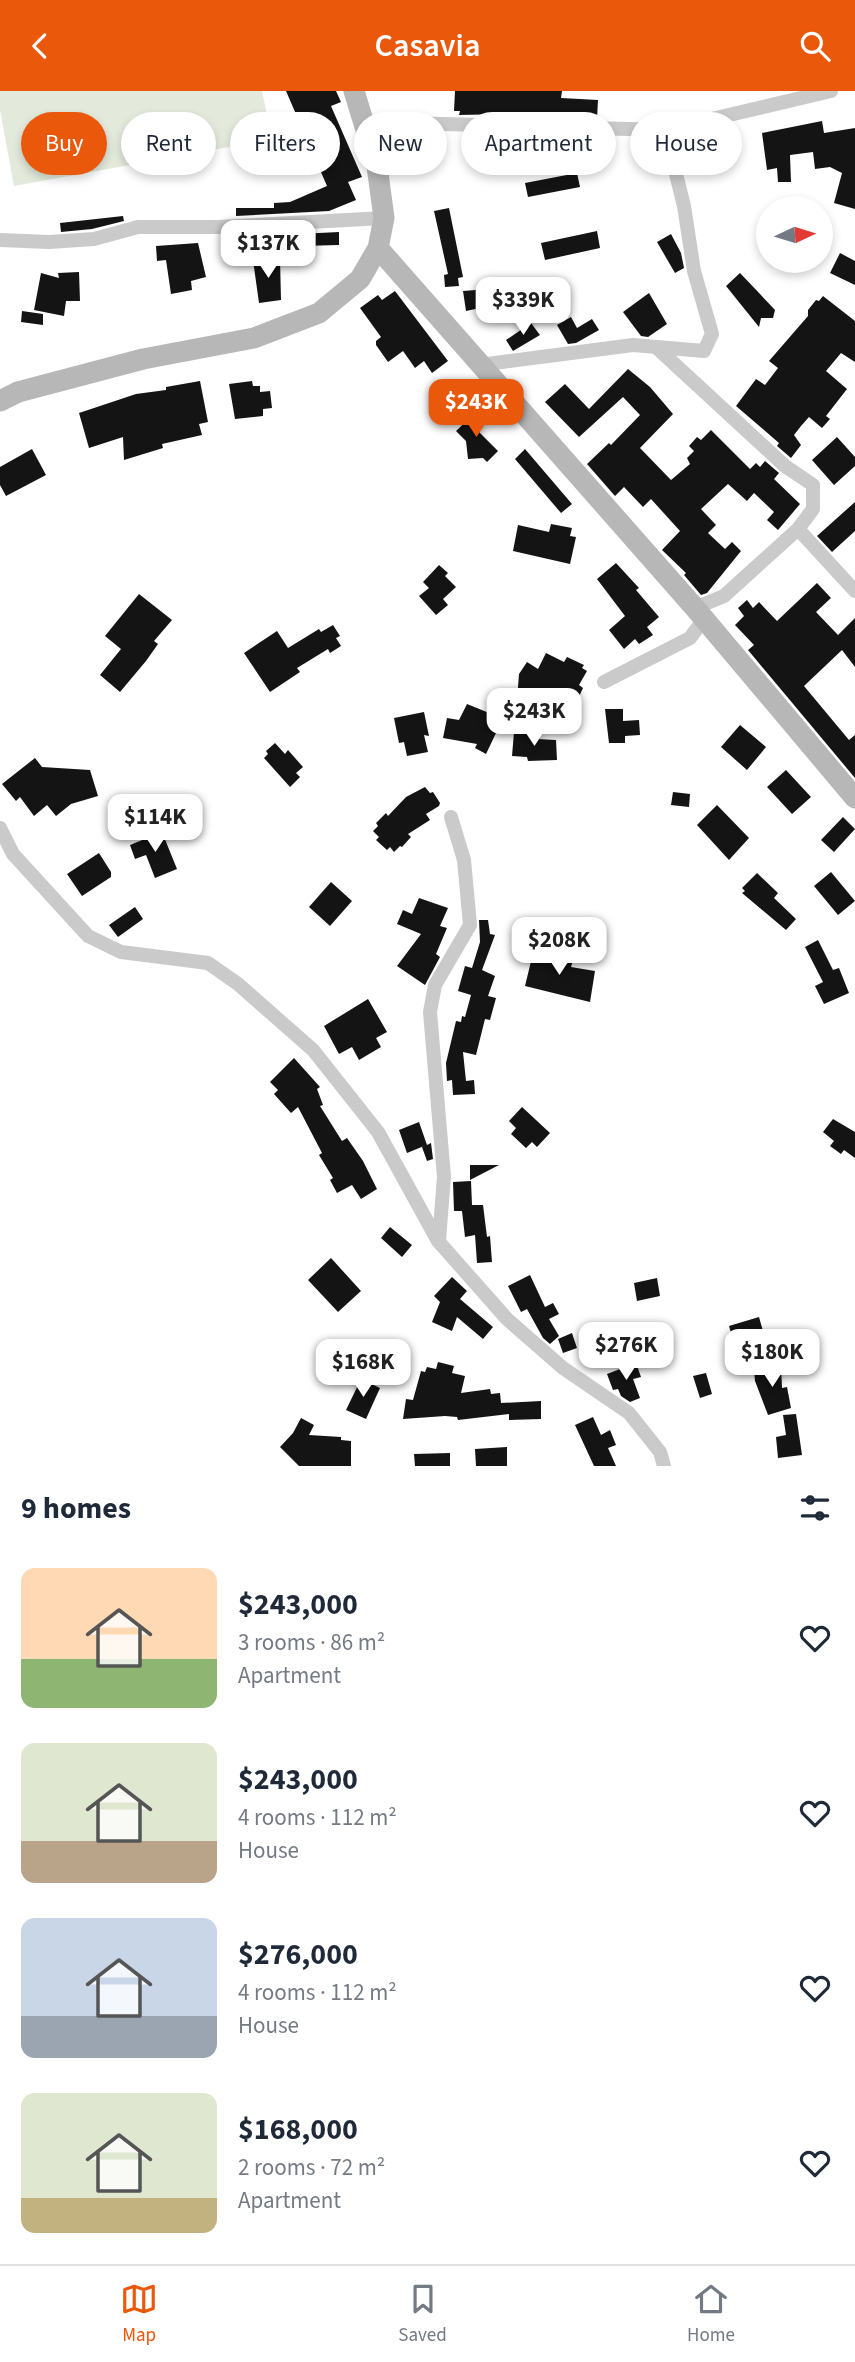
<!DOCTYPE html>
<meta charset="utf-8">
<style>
body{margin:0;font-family:"Source Sans 3",sans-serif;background:#f2f2f3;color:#1f2937;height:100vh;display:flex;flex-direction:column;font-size:26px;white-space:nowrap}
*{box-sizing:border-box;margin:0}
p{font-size:23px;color:#747a83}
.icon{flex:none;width:38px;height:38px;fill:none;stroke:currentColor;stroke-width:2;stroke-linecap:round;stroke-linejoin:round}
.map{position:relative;height:1375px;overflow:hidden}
.sheet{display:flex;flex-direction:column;background:#fff;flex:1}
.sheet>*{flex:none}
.guide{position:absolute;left:21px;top:21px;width:814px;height:63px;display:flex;gap:14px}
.needle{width:46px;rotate:86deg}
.fabs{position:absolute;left:756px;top:105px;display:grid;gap:14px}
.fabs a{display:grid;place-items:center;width:77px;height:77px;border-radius:50%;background:#fff;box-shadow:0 4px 10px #0003;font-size:35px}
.price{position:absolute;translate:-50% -60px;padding:0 16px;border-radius:14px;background:#fff;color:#222;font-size:23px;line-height:46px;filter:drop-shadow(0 2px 4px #0008)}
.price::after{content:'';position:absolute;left:50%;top:42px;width:21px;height:16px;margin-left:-10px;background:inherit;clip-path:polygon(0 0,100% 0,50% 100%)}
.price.selected{background:#ea580c;color:#fff}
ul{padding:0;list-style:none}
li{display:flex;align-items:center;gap:21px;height:175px;padding:0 21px}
li span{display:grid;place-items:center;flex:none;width:196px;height:140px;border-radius:14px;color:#555}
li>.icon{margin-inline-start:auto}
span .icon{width:84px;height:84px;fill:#fffc;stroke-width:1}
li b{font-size:30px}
h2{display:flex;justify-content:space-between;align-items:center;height:84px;padding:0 21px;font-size:30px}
.pill{padding:0 24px;border-radius:32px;background:#fff;box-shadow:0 4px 10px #0003;font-size:24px;line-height:63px}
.pill.selected{background:#ea580c;color:#fff}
header{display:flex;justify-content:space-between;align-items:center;height:91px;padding:0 21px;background:#ea580c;color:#fff;font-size:32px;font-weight:600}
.dock{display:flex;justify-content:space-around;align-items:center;height:98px;border-top:2px solid #e0e1e3;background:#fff;font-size:19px;color:#747a83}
.dock a{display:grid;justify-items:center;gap:4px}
.dock .selected{color:#ea580c}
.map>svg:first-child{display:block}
.green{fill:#e3eadc}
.building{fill:#141414}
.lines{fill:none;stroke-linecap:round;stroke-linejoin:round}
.street{stroke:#cacaca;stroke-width:14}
.secondary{stroke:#b7b7b7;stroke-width:21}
</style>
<header><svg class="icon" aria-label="back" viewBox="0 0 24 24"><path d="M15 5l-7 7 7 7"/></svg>Casavia<svg class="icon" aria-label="search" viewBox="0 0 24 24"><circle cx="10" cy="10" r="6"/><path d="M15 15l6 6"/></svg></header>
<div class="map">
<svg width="855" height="1375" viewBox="0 0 855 1375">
<rect width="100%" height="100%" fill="#fff"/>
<!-- green -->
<path class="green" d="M0,0H262L272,48L14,95L0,19Z"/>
<!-- building -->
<path class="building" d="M286,0H336L341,11L331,15L362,86L348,91L356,109L329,120L236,125V117H274V112L290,111L327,95Z
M455,0H562L561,7L598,9L597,28L506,23L459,24L460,20H454Z
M822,30L824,42L855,37V118L834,112L842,82L830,76L815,78L813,61L790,64L791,91H778L777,77L767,79L762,42Z
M577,82L580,96L528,106L525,92Z
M449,117L463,186L458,187L459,195L445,196L444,184L448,183L434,120Z
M123,125L124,130L92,138L61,141L60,132Z
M597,140L600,157L545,169L541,152Z
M339,141V154L300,155L299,143Z
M671,143L681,162L684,177L675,182L657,151Z
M198,152L206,186L191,190L192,199L171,203L166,169L157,170L156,155Z
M840,162L855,170V194L830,182Z
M280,168L281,209L259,212L253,169Z
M79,181L80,210H66L64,225L34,219L41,182L59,187L58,182Z
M740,182L775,219L773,227H761L759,236L726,195Z
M476,199L480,217L466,220L463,200Z
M395,200L448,270L432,282L424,270L415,277L403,260L388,271L376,254V250L381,246L360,217L378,204L382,209Z
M649,202L667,233L648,246L641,245L623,221Z
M823,205L855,230V271L841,262L826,280L847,298L826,325L830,328L822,337L809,326L801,335L794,344L801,354L791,367L777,355L779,352L736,315L756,288L765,294L778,277L769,270L808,225V219L816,209L819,210Z
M22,220L43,223V234L21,231Z
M571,226L577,237L592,228L599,239L576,252L568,253L557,234Z
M531,232L540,244L513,260L506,249Z
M628,278L650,296L673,323L640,357L671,389L690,373L687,367L694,360L689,355L697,346L701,349L711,339L750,378L756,372L760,376L765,370L779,382L774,388L800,413L778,439L767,429L774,421L754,402L747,410L728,393L701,418L716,434L708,442L725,458L732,451L741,460L707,502L701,504L684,484L686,482L662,459L680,440L651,408L643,416L624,396L615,405L587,373L609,352L611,354L640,324L623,306L579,346L545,311L565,293L589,318Z
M200,290L208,331L199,333L202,344L162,353L163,357L124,369L123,346L89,357L79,322L136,303L166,299V296Z
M252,290L253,295H260V301L270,300L272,317L263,318V325L235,328L229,293Z
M477,320L486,329L477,339L498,360L487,371L483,367L468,368L466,350L456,340Z
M837,346L855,366V375L834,394L812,369Z
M32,358L46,384L6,405L0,394V376Z
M525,358L572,413L561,422L515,368Z
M855,411V440L832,461L817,445Z
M551,433L572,437L570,445L576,446L570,473L513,460L518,434L549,441Z
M616,472L639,497L636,499L659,526L647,536L653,544L639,553L635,548L624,558L609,539L625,525L597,488Z
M439,474L448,482L445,485L456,496L443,508L448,514L436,524L419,505L429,497L423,491Z
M817,492L831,507L816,521L838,544L855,527V576L842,559L804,595L849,649L855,644V687L748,559L754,554L735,534L744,525L738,517L747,509L753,517L759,511L777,530Z
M139,503L172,529L154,550L158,553L146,570L120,601L100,584L121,558L105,545Z
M333,534L340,545L336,547L341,555L330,562L328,558L297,577L300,581L270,601L244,562L277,540L288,557L319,538L321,541Z
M546,562L564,571L567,566L584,574L582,577L587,580L579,594L583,597L576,612L546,598L535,619L517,609L519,583L527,571L538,578Z
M467,613L499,626L494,639L497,640L486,663L475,657L477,653L443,647L447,627L459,629Z
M605,618H623V630L639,629L640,644L625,645V652H609Z
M424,621L429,645L424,644L428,661L407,665L404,651L399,652L394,627Z
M740,634L766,656L747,679L721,656Z
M514,641L536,643L537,648L556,649L557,669L528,670L527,666L512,665Z
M275,652L285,663L288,659L303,676L296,682L300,686L290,696L264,667L268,663L266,660Z
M35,667L42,676L90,679L98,705L71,713L56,725L47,714L34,725L20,706L16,710L2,693Z
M786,679L811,706L792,723L767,696Z
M425,696L430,702L433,701L440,712L439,715L426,723L430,729L408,743L411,746L402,756L400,755L394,761L390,756L387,759L376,749L379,746L373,740L378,735L376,732L386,722L388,725L406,706Z
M673,701L690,703L689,716L671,714Z
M717,714L749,747L729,769L697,734Z
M843,726L855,738L834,761L821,749Z
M162,741L177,778L155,787L146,764L135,768L130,754Z
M99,762L111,781V786L82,805L67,783Z
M831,781L855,810L838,824L814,795Z
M757,782L778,802L774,807L796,828L786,839L742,802L745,800L742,797Z
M331,791L352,810L330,835L309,816Z
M419,807L448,817L440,835L447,837L436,863L440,866L425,894L397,875L421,843L397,833L403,819L412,823Z
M135,816L143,828L118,846L109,834Z
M479,829H488L490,843L495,844L482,879L495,885L488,905L496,907L490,929L485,928L476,964L463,961L466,990L474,989L475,1003L453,1004L452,989L447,990L446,972L456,930L461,931L462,925L465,926L471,904L458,900L465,875L472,877L480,851Z
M818,849L833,879L839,877L849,902L824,913L815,895L823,891L805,856Z
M534,858L573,869L571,876L595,880L590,911L525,895Z
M368,908L387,941L376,947L381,956L359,969L352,956L339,963L324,935Z
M294,967L320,996L317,998L323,1014L320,1015L342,1050L347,1047L363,1070L377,1098L361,1108L352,1094L337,1102L330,1089L333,1087L319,1064L322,1062L298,1016L291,1022L274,1003L278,999L270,991Z
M522,1016L550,1042L537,1056L532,1051L526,1057L511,1043L516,1037L509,1030Z
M833,1028L855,1041V1067L844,1059L841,1063L830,1055L834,1050L823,1041Z
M419,1031L427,1054L431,1052L433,1068L427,1070L422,1056L424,1055L407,1062L399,1039Z
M470,1074H499L470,1089Z
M471,1090L472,1114H483L487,1146L490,1145L492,1171L477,1172L475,1144L465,1146L462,1120H454L453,1091Z
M390,1136L412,1154L402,1166L381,1147Z
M331,1167L361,1200L338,1221L308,1189Z
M530,1184L545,1216L553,1212L559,1223L549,1228L559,1245L550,1253L543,1247L527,1218L521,1221L508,1195Z
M452,1186L467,1200L460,1208L493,1236L483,1248L457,1226L452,1240L432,1231L440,1211L434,1205Z
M657,1187L660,1205L637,1210L634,1192Z
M759,1226L766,1251L736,1259L729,1235Z
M572,1242L577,1257L563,1262L558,1248Z
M438,1271L454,1275L452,1282L465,1285L461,1302L490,1298L491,1303L500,1302L501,1312L541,1310V1328L509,1329V1323L458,1329L457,1326L445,1325L403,1328L406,1308L413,1309L421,1280L425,1281L427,1276L436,1278Z
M777,1271V1275L781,1274L782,1297L787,1296L791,1317L768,1324L755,1290L754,1279L766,1278L765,1272Z
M636,1272L641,1286L633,1288L640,1307L630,1311L621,1305L618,1298L613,1299L607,1283Z
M706,1282L712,1303L700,1307L693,1285Z
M361,1288L380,1297L366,1328L346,1319Z
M796,1323L802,1364L778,1367L776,1346L786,1344L783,1324Z
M593,1326L601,1344L610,1339L616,1354L608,1357L616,1375H594L575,1334Z
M301,1327L314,1334L309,1344L341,1346V1349L351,1350V1375H299L280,1356L293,1342Z
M507,1356V1375H476L475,1358Z
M450,1362V1375H415L414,1363Z"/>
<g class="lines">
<!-- street -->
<path class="street" d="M365,31L665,39L831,0
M0,149L49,151L94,148L138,136H218L384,127
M656,256L785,375L813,394V418L798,438L724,505L695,517
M479,274L633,254L704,260L712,243L694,180L684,115L665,39
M798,438L855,500
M604,591L690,547L704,528
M0,737L13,763L88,845L121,861L208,872L238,893L313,959L378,1041L438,1150L507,1228L563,1277L629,1322L660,1361L664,1375
M439,1149L444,1086L430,921L435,894L470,834L464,769L451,726"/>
<!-- secondary -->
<path class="secondary" d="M378,157L695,517L855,707
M0,310L18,301L143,268L254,247L319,222L360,188L378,157L384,127L377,75L354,0"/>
</g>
</svg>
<div class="fabs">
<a><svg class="needle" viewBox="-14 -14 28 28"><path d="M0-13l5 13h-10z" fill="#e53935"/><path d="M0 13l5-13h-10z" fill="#747a83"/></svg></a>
</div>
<b class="price" style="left:268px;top:189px">$137K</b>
<b class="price" style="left:523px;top:246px">$339K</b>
<b class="price selected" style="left:476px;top:348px">$243K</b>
<b class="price" style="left:534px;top:657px">$243K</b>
<b class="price" style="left:155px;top:763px">$114K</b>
<b class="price" style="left:559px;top:886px">$208K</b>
<b class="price" style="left:626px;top:1291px">$276K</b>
<b class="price" style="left:772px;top:1298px">$180K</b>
<b class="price" style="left:363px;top:1308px">$168K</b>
<div class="guide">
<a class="pill selected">Buy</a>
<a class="pill">Rent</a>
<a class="pill">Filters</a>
<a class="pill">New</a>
<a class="pill">Apartment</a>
<a class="pill">House</a>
</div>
</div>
<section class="sheet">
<h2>9 homes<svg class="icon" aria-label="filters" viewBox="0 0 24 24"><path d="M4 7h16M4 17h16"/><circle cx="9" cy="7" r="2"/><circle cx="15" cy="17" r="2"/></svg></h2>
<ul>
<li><span style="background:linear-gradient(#ffd9b3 65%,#8fb573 0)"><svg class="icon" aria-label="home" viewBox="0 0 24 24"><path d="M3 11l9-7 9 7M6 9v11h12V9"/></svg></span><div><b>$243,000</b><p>3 rooms · 86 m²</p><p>Apartment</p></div><svg class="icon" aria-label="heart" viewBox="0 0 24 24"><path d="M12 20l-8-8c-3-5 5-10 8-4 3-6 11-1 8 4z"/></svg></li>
<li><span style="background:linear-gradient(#dfe7d0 70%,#b9a48a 0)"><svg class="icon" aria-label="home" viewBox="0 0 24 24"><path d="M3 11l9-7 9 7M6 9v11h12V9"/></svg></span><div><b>$243,000</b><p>4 rooms · 112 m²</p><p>House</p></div><svg class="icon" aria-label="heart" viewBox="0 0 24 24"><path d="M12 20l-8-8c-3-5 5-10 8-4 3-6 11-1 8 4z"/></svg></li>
<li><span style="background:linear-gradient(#c9d6e8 70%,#9aa5b1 0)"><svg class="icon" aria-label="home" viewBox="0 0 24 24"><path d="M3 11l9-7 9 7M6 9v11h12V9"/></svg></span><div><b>$276,000</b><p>4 rooms · 112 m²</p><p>House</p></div><svg class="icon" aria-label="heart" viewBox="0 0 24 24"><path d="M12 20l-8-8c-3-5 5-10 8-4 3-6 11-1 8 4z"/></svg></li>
<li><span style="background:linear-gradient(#dfe7d0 75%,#c2b280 0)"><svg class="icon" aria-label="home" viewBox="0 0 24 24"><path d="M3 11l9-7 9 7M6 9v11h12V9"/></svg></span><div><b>$168,000</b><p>2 rooms · 72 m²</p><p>Apartment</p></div><svg class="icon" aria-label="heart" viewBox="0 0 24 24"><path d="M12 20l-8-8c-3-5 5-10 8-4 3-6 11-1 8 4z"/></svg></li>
</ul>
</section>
<nav class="dock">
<a class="selected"><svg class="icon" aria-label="map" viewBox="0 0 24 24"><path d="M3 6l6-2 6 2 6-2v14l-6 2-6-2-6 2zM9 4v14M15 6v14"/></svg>Map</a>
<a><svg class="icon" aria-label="saved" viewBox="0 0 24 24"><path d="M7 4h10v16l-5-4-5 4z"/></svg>Saved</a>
<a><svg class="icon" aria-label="home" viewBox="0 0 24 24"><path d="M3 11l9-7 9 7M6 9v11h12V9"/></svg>Home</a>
</nav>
